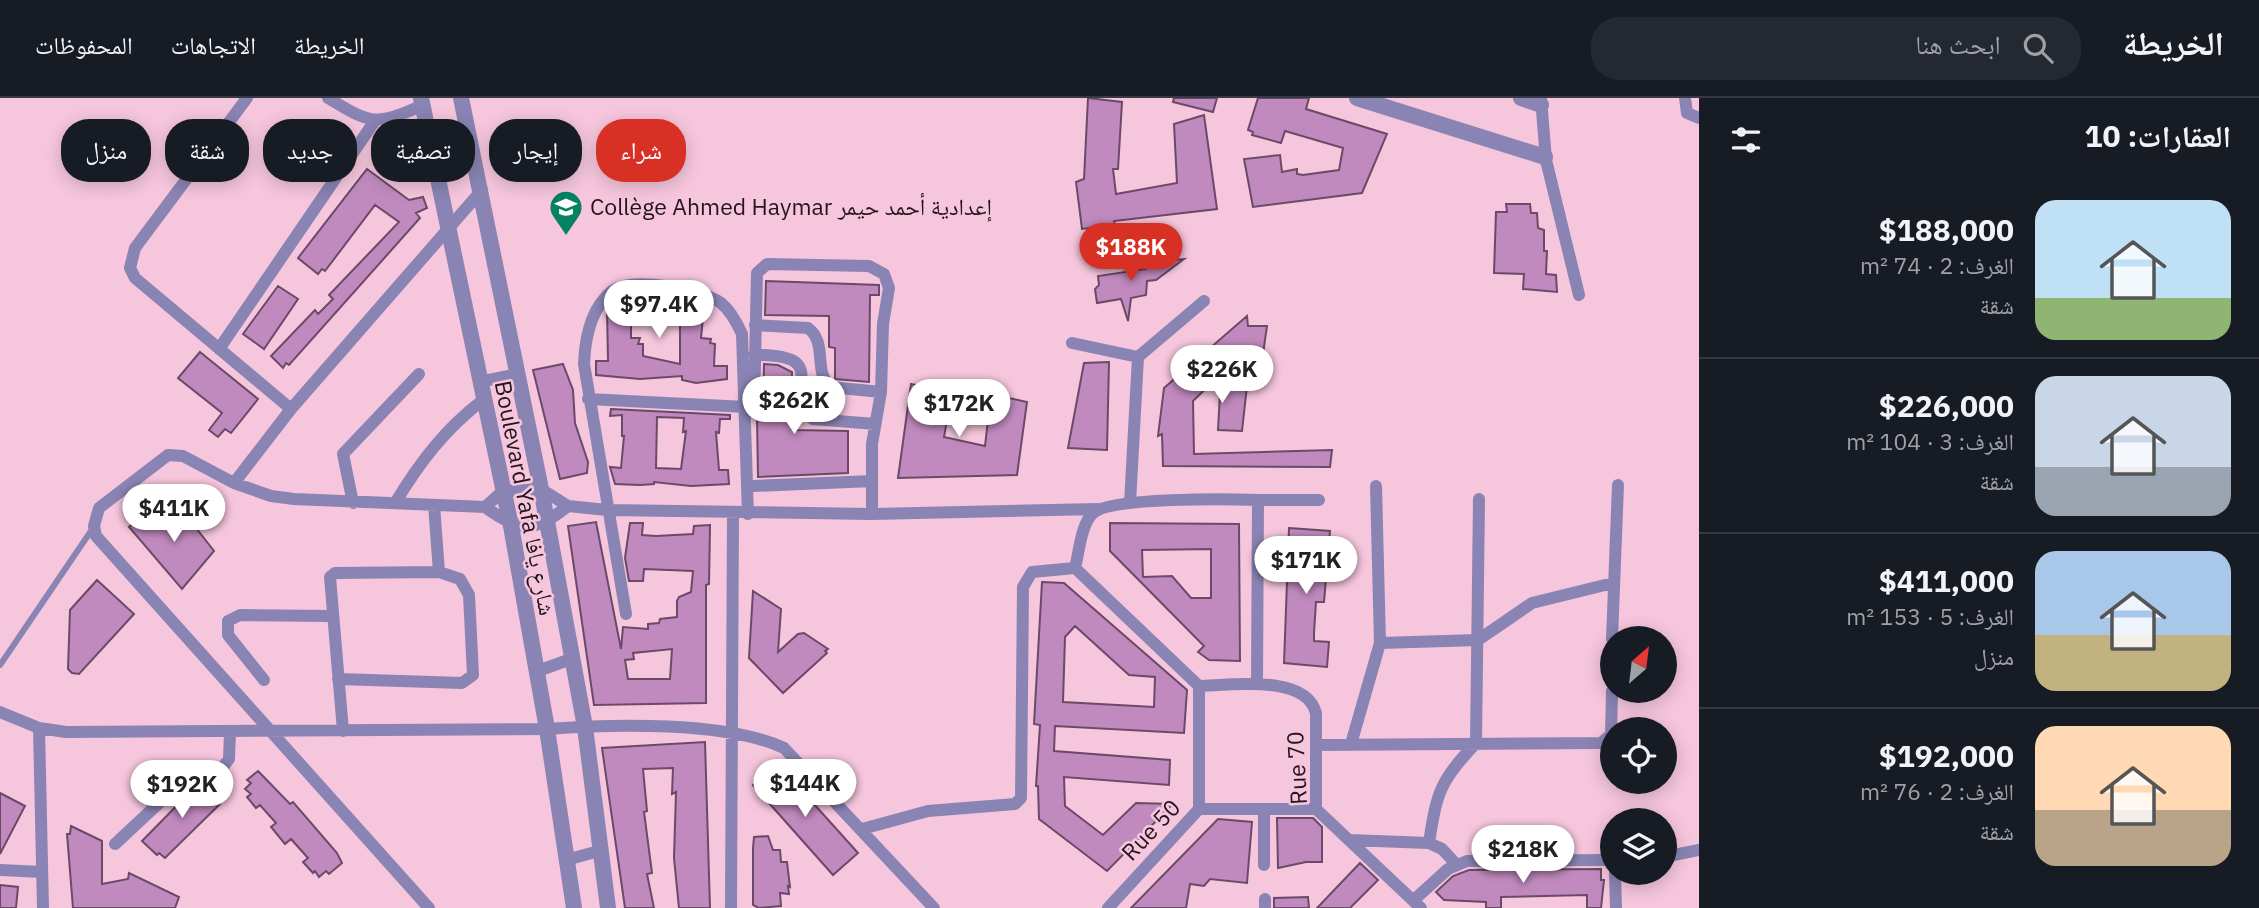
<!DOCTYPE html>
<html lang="ar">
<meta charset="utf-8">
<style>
body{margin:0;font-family:"IBM Plex Sans","Noto Naskh Arabic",sans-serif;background:#242831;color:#f1f3f6;direction:rtl;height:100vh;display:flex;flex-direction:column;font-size:26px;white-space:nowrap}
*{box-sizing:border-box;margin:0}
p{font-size:23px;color:#9ea1a6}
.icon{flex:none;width:38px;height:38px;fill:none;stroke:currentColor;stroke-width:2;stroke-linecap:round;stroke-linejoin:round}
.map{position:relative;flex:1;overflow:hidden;direction:ltr}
.drawer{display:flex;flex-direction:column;background:#171b24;width:560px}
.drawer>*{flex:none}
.hud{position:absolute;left:21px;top:21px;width:665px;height:63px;direction:rtl;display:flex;gap:14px}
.needle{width:46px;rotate:28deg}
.controls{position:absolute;left:1600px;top:528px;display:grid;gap:14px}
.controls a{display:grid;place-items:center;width:77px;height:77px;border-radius:50%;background:#171b24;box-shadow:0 4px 18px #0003;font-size:35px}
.price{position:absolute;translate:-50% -60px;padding:0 16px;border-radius:24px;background:#fff;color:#222;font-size:23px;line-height:46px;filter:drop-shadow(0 2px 4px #0008)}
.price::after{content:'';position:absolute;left:50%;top:42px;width:21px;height:16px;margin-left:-10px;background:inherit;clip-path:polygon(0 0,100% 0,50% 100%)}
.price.active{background:#d93025;color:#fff}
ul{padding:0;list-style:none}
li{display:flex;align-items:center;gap:21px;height:175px;padding:0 28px}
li+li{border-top:2px solid #363941}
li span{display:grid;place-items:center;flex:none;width:196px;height:140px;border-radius:21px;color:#555}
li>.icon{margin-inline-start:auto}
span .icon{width:84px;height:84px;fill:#fffc;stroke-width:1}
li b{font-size:30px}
h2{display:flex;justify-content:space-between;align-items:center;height:84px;padding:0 28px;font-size:30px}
.tag{padding:0 24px;border-radius:28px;background:#171b24;box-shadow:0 4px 18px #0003;font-size:24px;line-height:63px}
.tag.active{background:#d93025;color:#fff}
header{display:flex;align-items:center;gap:42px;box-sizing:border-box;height:98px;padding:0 35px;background:#171b24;border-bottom:2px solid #363941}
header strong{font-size:33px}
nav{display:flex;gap:38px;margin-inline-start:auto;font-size:24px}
.search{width:490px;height:63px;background:#242831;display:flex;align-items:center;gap:18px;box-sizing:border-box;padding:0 24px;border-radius:28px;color:#9ea1a6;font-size:26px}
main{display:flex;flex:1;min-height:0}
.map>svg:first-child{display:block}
.building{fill:#c18abe;stroke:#6a4a68;stroke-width:2;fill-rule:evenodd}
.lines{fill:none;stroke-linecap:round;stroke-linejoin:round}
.service{stroke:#8984b3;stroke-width:6}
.minor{stroke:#8984b3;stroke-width:12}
.tertiary{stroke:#8984b3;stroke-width:16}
.labels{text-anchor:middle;stroke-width:5;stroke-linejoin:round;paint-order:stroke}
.poi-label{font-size:23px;fill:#24141c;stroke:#f6c6dd;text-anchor:start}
.street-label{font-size:23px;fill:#24141c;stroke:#f6c6dd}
</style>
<header>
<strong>الخريطة</strong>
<div class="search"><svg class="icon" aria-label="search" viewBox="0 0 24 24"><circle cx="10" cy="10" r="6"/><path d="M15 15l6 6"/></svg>ابحث هنا</div>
<nav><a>الخريطة</a><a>الاتجاهات</a><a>المحفوظات</a></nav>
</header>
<main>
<section class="drawer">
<h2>العقارات: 10<svg class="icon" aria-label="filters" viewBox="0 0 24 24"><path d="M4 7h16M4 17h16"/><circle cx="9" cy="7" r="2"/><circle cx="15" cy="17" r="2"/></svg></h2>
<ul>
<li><span style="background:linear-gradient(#bfe0f5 70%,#8fb573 0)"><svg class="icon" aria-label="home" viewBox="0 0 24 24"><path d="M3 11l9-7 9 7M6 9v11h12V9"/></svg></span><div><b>$188,000</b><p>الغرف: 2 · 74 m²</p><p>شقة</p></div></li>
<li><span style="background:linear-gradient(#c9d6e8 65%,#9aa5b1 0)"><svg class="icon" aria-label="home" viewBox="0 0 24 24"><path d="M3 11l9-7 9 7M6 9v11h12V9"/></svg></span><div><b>$226,000</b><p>الغرف: 3 · 104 m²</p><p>شقة</p></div></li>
<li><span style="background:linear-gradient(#a9c7e8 60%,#c2b280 0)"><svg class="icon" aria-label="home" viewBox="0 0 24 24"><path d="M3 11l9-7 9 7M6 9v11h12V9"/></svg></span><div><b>$411,000</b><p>الغرف: 5 · 153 m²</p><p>منزل</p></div></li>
<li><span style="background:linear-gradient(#ffd9b3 60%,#b9a48a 0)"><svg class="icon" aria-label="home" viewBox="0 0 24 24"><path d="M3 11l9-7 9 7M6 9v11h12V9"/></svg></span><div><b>$192,000</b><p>الغرف: 2 · 76 m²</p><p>شقة</p></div></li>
</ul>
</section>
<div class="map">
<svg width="1699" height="810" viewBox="0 0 1699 810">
<rect width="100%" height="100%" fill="#f6c6dd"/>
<!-- building -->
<path class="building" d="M1088,0L1122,4L1118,71H1113L1116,96L1177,85L1174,26L1204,17L1217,111L1114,123L1115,127L1082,131L1076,84L1084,81Z
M1174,0H1217L1213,14L1173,4Z
M1258,0H1309L1306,11L1387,36L1362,95L1253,109L1244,61L1280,57L1282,74L1297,71V76L1303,77L1339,72L1343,50L1285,33L1281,45L1252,37L1253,34L1248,32Z
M367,71L409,102L423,99L427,110L416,115L420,120L289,267L286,265L283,270L271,258L315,212L318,216L333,201L329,197L399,124L375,107L325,173L322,171L318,176L298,160Z
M1506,106H1530L1531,115H1537L1538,130L1544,132V153H1547L1546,176L1556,177L1557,194L1523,191L1524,176L1494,175L1496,114H1507Z
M1184,161L1156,182L1147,183L1146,197L1131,200L1128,223L1121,201L1097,205L1095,191L1099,187L1098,178L1146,171L1145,165Z
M766,183L879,187V197H870L869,284L835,281V250L829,249V218L765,217Z
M278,188L298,201L264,251L243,236Z
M635,195L665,197L706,207L707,220H703L701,240L711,241L710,245L715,246L714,268H727V281L696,285L682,282V278L640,281L596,277V263H608L607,211L617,200ZM643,210L668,212V215H674V219H680V266L643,258V246H638L640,240H631V220Z
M1247,218L1248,228H1267L1261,270H1249L1242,333L1218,332L1221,276L1193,303L1194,356L1332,352L1330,369L1163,368L1162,336L1158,338L1164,290Z
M200,254L258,301L231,335L225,331L218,339L209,332L222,315L178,280Z
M1109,264L1107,352L1068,350L1084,265Z
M563,266L573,292L575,325L588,364L587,375L560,381L533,272Z
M764,266L778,267L792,274L791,301L796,332L848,333V375L758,379L757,318L763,310Z
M911,286L952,294L944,339L985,348L991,296L1027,304L1017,377L898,380Z
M611,311L730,317V321H720L719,335L716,334L719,372H728L729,386L691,388L654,384V386L640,387L615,386L610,369L621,370L624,338H622V317L610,318ZM657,319L684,320L683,334L686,333L681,371L656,370Z
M148,414L185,416L214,453L182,491L129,429Z
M596,424L621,551L623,529L648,531V526L659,525L660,521L677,519V503L679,499L691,494L693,473L644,471L643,483H629L625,460L630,425H643L642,437L656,438L693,436L694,428L710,427L709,486L706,487V605L594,607L568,428ZM672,551L670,581H628L625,562L634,561L633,555Z
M1110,425L1239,426L1240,563L1209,562L1198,554L1204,548L1110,453ZM1211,451V500H1191L1172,478L1143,479L1142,452Z
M1289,430L1330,433L1324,504H1316L1314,535V543L1329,544L1327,569L1284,565Z
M97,482L134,516L79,576L72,575L68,571L70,512Z
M1042,484L1064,485L1187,592L1184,635L1055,628L1054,653L1170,662L1169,687L1064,679L1065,708L1103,737L1136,705L1173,706L1107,773L1039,721L1038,688H1036L1040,627L1034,626ZM1075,528L1129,577L1155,579L1154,609L1063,604L1065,539Z
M753,493L781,511L778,554L798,536L804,535L828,551L825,553L827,555L783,595L749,560Z
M705,644L710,810H679L674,760L676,694L672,696L673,670L643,671L647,713L644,714L652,775L647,776L654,810H625L602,650Z
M777,665L858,755L833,777L753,687Z
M258,673L290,706L293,704L337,755L342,765L329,776L326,773L319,779L315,773L313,775L303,764L308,760L291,741L285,746L271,729L276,725L260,707L256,710L247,699L251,696L245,691L251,685L247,682Z
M209,684L216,691L210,697L220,706L165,760L159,755L157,757L142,743L199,685Z
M0,695L25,708L0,756Z
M1277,720H1313L1322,729V764H1306L1278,770Z
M1218,721L1252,724L1247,785L1210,781L1204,788L1190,786L1186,810H1131Z
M71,728L102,743V786L128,781L129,775L179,799L175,810H73L67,736H70Z
M768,738L773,752H780L781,764H787L790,789L788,788L789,796L780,795L781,808L759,810L753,807V750L754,739Z
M1360,765L1378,782L1350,810H1317Z
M1601,771V782H1604L1601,810H1587V797L1501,799V810H1486V804L1444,802L1436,794L1453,778L1469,772Z
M0,787L18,789L16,810H0Z
M1308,799L1309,810H1274V800Z"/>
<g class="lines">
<!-- service -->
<path class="service" d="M0,567L93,430"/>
<!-- minor -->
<path class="minor" d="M247,0L135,150L130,170L135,180L291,311
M328,0C372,27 376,28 423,7
M1541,0L1546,62L1579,197
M1685,0L1687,15L1699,20
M482,92L291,311L234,385L271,398L294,401L485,409C520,434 534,435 568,408
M755,227L808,230C828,245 813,273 830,289L881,294
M1072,245L1138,259L1130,405
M219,251L374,24
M754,257C839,256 776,297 813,321L875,326
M1138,259L1204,203
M479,284L518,276
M588,301L746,309
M754,310L757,175L767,166L869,168L884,176L889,190L883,226L881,294L872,346V416
M234,385L183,358L168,357L99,410L94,428L96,438L429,810
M753,388L872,383
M1258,402H1319
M353,405L343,356L419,276
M395,405C420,364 445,331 483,302
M485,409L503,393L541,391L568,408L607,412L872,416L1098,411
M626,516L584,266C585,240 591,210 612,193C632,178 701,191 721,205C731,213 737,225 742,236L748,416
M1612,541L1618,387
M1380,545L1478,542L1532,505L1613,485
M535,574L571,561
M338,581L462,585L473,577L469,497L460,481L439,474
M264,582L228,537V523L240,517L331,518
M1199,588L1075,470C1079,455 1081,426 1093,415C1110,399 1231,401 1258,402L1257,586
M1199,588C1231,587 1306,576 1316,615V711L1421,810
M0,614L39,630L66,634L547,631C612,626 726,623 784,650L934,810
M39,630L43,810
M343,633L330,479L335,475L439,474L434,407
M1351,646L1380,545L1376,388
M1316,647L1601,645L1611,637L1612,593
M1199,711H1316
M1264,711V767
M862,731L928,713L1015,706L1021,700L1023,489L1032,474L1075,470
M1349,742L1429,745L1442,751L1456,766
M1429,745C1437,693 1440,683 1476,645L1479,401
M115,746L188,678L216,674L223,669L229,661L230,634
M1664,759L1699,752
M566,762L599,753
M0,772L42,774
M1615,775L1616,810
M1415,801L1448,771L1467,763L1612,762
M731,810L733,415
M1108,810L1199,711V588
M1265,810V801"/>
<!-- tertiary -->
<path class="tertiary" d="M421,0L511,428L547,631L574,810
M461,0L541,391L585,629L608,810
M1357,0L1545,59
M1521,0L1541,7"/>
</g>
<!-- icons -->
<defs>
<symbol id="school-pin" viewBox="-11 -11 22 30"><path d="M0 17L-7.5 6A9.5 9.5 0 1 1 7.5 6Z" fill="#058263" stroke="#f6c6dd"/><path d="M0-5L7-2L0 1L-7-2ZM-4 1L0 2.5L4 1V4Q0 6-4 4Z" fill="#fff"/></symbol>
</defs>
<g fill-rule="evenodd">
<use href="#school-pin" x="547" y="90" width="38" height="52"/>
</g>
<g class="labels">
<!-- poi labels -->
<g class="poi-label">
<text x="590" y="117">Collège Ahmed Haymar إعدادية أحمد حيمر</text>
</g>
<!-- street labels -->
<g class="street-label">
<text transform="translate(525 400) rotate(79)" y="8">Boulevard Yafa شارع يافا</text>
<text transform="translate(1297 670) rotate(-93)" y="8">Rue 70</text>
<text transform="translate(1151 732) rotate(-47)" y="8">Rue 50</text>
</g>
</g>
</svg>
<div class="controls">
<a><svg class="needle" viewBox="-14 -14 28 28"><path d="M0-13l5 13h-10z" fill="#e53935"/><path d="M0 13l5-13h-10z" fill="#9ea1a6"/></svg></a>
<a><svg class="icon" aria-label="locate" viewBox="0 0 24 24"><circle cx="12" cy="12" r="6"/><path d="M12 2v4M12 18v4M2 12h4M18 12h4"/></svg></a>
<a><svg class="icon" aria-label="layers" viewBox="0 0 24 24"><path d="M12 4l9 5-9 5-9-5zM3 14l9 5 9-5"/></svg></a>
</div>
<b class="price active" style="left:1131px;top:185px">$188K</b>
<b class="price" style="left:659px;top:242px">$97.4K</b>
<b class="price" style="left:1222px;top:307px">$226K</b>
<b class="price" style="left:794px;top:338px">$262K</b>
<b class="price" style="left:959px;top:341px">$172K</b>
<b class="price" style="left:174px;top:446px">$411K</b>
<b class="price" style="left:1306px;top:498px">$171K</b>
<b class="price" style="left:805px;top:721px">$144K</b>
<b class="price" style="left:182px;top:722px">$192K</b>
<b class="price" style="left:1523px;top:787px">$218K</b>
<div class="hud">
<a class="tag active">شراء</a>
<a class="tag">إيجار</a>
<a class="tag">تصفية</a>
<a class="tag">جديد</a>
<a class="tag">شقة</a>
<a class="tag">منزل</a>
</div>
</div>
</main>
